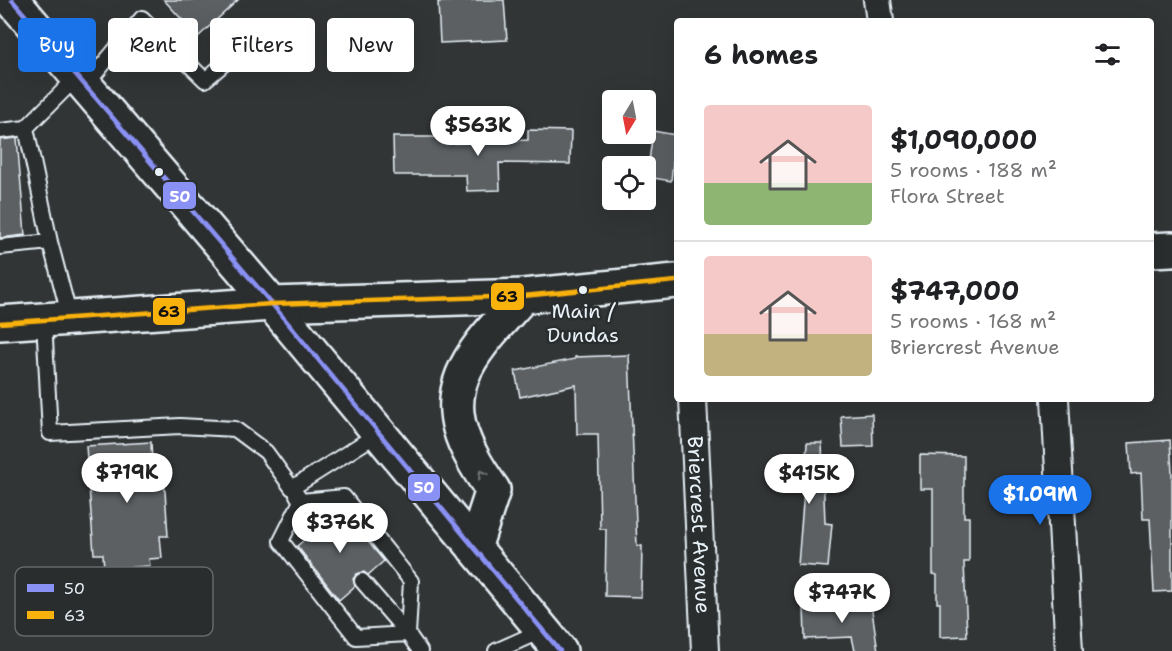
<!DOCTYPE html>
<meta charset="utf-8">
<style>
body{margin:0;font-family:"Shantell Sans",sans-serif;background:#f6f6f6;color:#202124;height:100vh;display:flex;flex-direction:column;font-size:22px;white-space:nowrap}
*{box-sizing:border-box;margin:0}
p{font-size:20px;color:#757577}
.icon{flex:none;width:33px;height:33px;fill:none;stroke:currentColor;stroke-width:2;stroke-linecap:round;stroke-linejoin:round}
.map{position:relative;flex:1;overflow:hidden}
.details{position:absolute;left:674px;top:18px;width:480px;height:384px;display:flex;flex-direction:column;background:#fff;border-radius:6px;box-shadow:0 6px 24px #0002}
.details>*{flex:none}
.guide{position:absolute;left:18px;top:18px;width:566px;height:54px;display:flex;gap:12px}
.needle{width:39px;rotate:190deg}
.fabs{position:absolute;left:602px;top:90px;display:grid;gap:12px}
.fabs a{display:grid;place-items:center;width:54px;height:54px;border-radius:6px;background:#fff;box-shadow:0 6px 24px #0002;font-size:30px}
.price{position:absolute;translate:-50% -51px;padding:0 14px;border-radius:21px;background:#fff;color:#222;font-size:20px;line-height:39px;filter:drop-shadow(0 2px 3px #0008)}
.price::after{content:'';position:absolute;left:50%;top:36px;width:18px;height:14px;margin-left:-9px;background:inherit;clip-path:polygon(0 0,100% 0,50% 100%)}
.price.current{background:#1a73e8;color:#fff}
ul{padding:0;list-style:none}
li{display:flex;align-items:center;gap:18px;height:150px;padding:0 30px}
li+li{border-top:2px solid #e0e0e0}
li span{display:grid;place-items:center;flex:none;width:168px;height:120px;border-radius:6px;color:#555}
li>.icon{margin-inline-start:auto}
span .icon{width:72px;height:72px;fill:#fffc;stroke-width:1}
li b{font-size:26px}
h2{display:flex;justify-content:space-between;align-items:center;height:72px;padding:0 30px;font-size:26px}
.tag{padding:0 21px;border-radius:6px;background:#fff;box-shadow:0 6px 24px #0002;font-size:21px;line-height:54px}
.tag.current{background:#1a73e8;color:#fff}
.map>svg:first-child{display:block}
.building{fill:#5c6063;stroke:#e8f1f8;stroke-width:1.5}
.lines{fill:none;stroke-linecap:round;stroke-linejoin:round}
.service-casing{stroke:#e8f1f8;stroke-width:18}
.minor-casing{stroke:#e8f1f8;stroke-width:30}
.secondary-casing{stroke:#e8f1f8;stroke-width:38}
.primary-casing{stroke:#e8f1f8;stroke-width:38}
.service{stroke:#2a2d2e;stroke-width:14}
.minor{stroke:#2a2d2e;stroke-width:26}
.secondary{stroke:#2a2d2e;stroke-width:33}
.primary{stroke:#2a2d2e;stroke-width:33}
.bus-1-casing{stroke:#2a2d2e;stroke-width:9}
.bus-2-casing{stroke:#2a2d2e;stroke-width:9}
.bus-1{stroke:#8a91f4;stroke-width:4.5}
.bus-2{stroke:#f9b10b;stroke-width:4.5}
.oneway{stroke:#6c7275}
.bus-dot{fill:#e8f1f8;stroke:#2a2d2e;stroke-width:2}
.labels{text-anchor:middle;stroke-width:5;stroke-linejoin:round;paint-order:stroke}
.bus-label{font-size:20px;fill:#e8f1f8;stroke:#2a2d2e}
.street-label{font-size:21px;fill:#e8f1f8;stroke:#2a2d2e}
.key{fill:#2a2d2e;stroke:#63686b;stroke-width:1.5}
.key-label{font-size:16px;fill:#e8f1f8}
.line-badge{stroke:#2a2d2e;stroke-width:2}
.badge-label{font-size:16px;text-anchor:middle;font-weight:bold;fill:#fff}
.pale-badge-label{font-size:16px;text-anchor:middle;font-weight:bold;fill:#111}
</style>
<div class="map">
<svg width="1172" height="651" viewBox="0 0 1172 651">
<rect width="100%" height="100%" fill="#323536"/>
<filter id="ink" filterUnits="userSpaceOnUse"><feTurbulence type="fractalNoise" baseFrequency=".0167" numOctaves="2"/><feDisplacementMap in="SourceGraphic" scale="12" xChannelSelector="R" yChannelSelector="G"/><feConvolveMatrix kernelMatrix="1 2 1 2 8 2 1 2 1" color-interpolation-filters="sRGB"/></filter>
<g filter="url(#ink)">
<!-- building -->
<path class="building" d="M164,0H238L198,37Z
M475,0H504L507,40L440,43L438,2Z
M528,130L571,131L570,164L499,163L500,190L467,191L466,175H394L393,137H443V144L528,140Z
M653,131L676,135L671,181L647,177Z
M17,138L25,235L0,238V140Z
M629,355L637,546H642L641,597L605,596L606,529H600L598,434H577L576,385L520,397L515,371L575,359V357Z
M872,414L873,446L843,447L841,416Z
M1170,440L1172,473V591L1154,592L1150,519H1143L1141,473L1131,474L1129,443Z
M151,442L152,462L163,461L168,536H160L162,558L149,559L150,566L104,569L103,554H94L86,446Z
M807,443H822L825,523L832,524L828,567L798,565L804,490L779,491L778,461L806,460Z
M920,455L964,456V517H969V562H964L967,636L940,637V603H937V575L933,574V489H920Z
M341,509L384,561L368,575L364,572L357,574L353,579L355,586L339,600L297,546L312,533L319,536L325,534L328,527L326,521Z
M871,604L878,651H855L852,637L805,639L804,606Z"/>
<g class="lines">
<defs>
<path id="service" d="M85,86L142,18L205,80L255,37
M0,131L26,128
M0,247L50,242
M70,318L50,242L26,128L77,77
M44,320L50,433L180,426L235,429L266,452L292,488L379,433
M297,495L301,501L344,497L411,581L408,634L420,651
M319,527L301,501L281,541L356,637L408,634
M362,581L408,634
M496,651L543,630"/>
<g id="minor">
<path d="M877,0L880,21"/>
<path id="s1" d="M693,399L705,651"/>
<path d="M1055,399L1069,651"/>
</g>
<path id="secondary" d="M1150,250L1172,249
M0,323L272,304L523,296L676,281"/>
<path id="primary" d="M12,0L272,304L560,651
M474,548L493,490C485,479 477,467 471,455C432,384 480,345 523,296"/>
</defs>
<!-- service casing -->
<use href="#service" class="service-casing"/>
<!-- minor casing -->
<use href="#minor" class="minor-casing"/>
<!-- secondary casing -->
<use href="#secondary" class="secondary-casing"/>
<!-- primary casing -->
<use href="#primary" class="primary-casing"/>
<!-- service -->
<use href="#service" class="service"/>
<!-- minor -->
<use href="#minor" class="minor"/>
<!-- secondary -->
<use href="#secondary" class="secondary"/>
<!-- primary -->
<use href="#primary" class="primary"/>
<defs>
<path id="bus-1" d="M12,0L272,304L560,651"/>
<path id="bus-2" d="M0,323L272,304L523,296L676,281"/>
</defs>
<!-- bus-1 casing -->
<use href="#bus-1" class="bus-1-casing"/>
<!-- bus-2 casing -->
<use href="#bus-2" class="bus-2-casing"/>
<!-- bus-1 -->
<use href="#bus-1" class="bus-1"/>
<!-- bus-2 -->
<use href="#bus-2" class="bus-2"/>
</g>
<!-- one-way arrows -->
<defs><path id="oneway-chevron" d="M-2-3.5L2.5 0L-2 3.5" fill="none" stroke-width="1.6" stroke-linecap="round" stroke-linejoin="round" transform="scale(1.5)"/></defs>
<use class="oneway" href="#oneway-chevron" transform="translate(482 474) rotate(-122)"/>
</g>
<!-- markers -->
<g class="bus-dot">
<circle cx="159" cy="172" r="5"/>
<circle cx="583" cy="290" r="5"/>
</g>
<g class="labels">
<!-- bus labels -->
<g class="bus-label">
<text x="583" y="318">Main /<tspan x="583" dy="24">Dundas</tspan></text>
</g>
<!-- street labels -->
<g class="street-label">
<text dy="7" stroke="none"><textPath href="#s1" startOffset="126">Briercrest Avenue</textPath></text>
</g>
</g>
<!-- legend -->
<rect x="15" y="567" width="198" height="69" rx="9" class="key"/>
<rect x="27" y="584" width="27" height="8" fill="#8a91f4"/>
<rect x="27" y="611" width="27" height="8" fill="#f9b10b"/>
<g class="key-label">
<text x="64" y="594">50</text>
<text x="64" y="621">63</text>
</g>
<g class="line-badge">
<rect x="162" y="181" width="35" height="29" rx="6" fill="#8a91f4"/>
<rect x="490" y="282" width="35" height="29" rx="6" fill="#f9b10b"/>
<rect x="152" y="297" width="34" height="29" rx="6" fill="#f9b10b"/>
<rect x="407" y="473" width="34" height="29" rx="6" fill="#8a91f4"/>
</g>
<g class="badge-label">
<text x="180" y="202">50</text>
<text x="424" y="493">50</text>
</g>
<g class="pale-badge-label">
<text x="507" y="302">63</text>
<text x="169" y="317">63</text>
</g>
</svg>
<div class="fabs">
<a><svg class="needle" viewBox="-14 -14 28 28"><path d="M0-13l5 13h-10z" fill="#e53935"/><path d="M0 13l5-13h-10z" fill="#757577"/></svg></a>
<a><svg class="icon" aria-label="locate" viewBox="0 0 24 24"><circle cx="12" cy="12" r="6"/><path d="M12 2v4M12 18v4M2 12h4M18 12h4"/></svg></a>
</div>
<b class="price" style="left:478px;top:157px">$563K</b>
<b class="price" style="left:127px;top:504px">$719K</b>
<b class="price" style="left:809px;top:505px">$415K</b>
<b class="price current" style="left:1040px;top:526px">$1.09M</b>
<b class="price" style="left:340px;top:554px">$376K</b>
<b class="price" style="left:842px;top:624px">$747K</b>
<div class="guide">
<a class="tag current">Buy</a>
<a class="tag">Rent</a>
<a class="tag">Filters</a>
<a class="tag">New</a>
</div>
<section class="details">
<h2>6 homes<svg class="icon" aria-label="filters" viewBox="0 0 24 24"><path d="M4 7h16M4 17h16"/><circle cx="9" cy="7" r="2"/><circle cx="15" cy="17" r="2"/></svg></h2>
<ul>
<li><span style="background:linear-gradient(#f6c9c9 65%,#8fb573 0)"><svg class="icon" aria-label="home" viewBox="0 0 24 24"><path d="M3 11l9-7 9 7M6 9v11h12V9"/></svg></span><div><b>$1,090,000</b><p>5 rooms · 188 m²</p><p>Flora Street</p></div></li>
<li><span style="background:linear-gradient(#f6c9c9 65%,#c2b280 0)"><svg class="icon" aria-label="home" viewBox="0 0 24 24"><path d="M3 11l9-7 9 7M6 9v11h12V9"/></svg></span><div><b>$747,000</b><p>5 rooms · 168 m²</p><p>Briercrest Avenue</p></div></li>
</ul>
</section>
</div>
